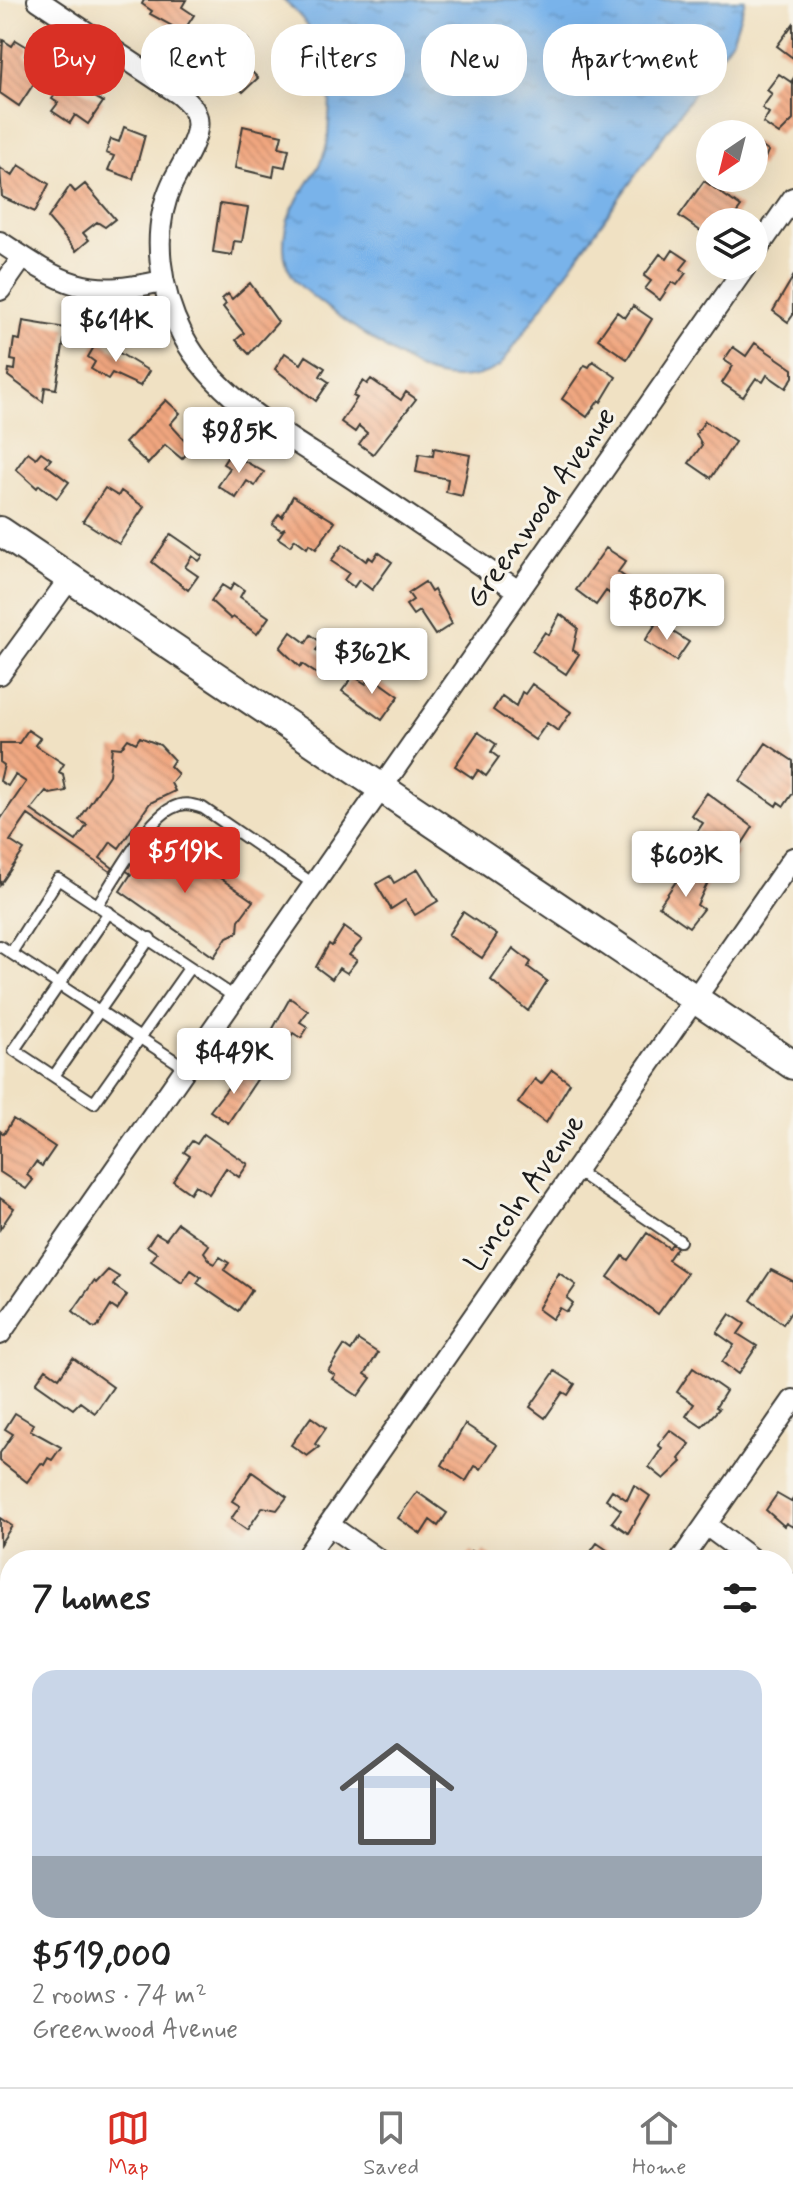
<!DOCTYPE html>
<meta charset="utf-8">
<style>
body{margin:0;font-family:Mynerve,sans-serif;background:#f2f2f2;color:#222;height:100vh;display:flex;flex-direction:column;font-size:30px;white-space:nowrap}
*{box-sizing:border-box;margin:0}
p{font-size:26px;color:#767676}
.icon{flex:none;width:44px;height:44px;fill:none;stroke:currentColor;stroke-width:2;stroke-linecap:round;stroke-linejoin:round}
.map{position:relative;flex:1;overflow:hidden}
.sheet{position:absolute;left:0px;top:1550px;width:794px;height:538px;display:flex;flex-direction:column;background:#fff;border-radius:32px 32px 0 0;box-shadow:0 8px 32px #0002}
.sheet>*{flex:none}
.top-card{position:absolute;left:24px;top:24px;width:746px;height:72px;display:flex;gap:16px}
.needle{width:52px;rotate:215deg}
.controls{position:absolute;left:696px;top:120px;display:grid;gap:16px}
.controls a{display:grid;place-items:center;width:72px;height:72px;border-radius:50%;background:#fff;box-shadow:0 8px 32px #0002;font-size:40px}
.price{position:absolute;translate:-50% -68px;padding:0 18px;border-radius:8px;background:#fff;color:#222;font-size:26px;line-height:52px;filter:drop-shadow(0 2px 4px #0008)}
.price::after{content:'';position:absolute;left:50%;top:48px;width:24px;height:18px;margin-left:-12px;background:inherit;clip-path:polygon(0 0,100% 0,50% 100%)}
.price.active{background:#d93025;color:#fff}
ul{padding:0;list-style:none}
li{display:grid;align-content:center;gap:16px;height:424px;padding:0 32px}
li+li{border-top:2px solid #e0e0e0}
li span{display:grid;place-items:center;height:248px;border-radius:24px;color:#555}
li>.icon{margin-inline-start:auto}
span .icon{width:144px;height:144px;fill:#fffc;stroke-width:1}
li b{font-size:34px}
h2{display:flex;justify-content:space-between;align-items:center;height:96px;padding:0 32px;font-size:34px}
.chip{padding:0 28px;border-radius:32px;background:#fff;box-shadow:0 8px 32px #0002;font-size:28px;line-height:72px}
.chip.active{background:#d93025;color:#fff}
.tab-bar{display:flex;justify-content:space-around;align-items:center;height:112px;border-top:2px solid #e0e0e0;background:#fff;font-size:22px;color:#767676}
.tab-bar a{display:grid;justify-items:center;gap:4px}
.tab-bar .active{color:#d93025}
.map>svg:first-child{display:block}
.water{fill:url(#water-ripples);stroke:#4a6883;stroke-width:2}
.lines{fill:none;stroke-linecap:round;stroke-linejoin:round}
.canal{stroke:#79b3ea;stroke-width:18}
.building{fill:url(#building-back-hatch)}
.service-casing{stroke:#3c3a35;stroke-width:14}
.minor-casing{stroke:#3c3a35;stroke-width:24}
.secondary-casing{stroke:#3c3a35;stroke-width:32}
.service{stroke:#fff;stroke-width:10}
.minor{stroke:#fff;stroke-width:20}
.secondary{stroke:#fff;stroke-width:28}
.labels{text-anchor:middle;stroke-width:6;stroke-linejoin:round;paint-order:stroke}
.street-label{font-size:30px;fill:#1c1c1c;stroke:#f7f3e8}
</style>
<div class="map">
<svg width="793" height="2087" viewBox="0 0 793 2087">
<defs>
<pattern id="water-ripples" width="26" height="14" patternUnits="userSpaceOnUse" patternTransform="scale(2)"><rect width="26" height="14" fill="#79b3ea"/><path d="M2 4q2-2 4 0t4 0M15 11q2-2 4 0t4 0" fill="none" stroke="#6899c8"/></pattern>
<pattern id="building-back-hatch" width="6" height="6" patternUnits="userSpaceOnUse" patternTransform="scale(2)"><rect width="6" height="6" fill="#f0a67f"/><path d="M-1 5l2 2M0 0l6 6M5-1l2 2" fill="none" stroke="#cd8e6d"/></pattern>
</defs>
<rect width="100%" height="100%" fill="#f7f3e8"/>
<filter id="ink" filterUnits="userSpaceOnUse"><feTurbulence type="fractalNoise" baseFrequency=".0125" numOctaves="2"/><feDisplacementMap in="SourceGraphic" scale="16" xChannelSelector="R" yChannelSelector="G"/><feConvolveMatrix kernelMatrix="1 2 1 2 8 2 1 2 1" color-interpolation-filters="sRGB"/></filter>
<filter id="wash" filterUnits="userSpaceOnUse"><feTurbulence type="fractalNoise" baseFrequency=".006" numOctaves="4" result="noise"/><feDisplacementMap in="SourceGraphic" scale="32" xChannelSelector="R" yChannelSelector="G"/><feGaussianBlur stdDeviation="1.8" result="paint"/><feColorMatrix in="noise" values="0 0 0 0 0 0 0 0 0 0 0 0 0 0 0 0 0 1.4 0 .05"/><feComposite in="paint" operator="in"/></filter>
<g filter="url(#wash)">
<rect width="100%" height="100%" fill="#f0e1c3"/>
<!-- water -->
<path class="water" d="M283,0H745V1L733,38L500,366C479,379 455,381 430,374C412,369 308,297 296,281C289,272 284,259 284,247C283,203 317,181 326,148C329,139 328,127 329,118C333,69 321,31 283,0Z"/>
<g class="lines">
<!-- canal -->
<path class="canal" d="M0,1787L10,1794
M434,2078L447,2087"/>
</g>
<g id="blocks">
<!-- building -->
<path class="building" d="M144,0H186L182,7L194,15L183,32L150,14L152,11L142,4Z
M793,24V58L777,46Z
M239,31L249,41L252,59L245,65L258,78L243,92L223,71L220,73L204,52L219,38L225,44Z
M3,40L12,46L16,40L29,48L25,55L44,68L19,106L0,93Z
M779,74L791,82L793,79V120L779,134L763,123L769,113L762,108L772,94L767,90Z
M65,80L103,102L88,124L75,115L70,123L52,111L58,103L52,99Z
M243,126L282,135L279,147L289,149L285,167L275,165L273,177L235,168Z
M124,127L145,135L133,179L108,170L114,156L106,153L111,139L119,142Z
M754,141L768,151L761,167L758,165L754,171Z
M19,165L49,184L35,212L2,197L0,168L12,176Z
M720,178H749L739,192Z
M704,181L741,207L730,222H710L709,237L679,216Z
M85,184L115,219L105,227L97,222L83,233L89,240L76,251L48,218L70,186L75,192Z
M220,204L248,208L242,242L234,241L232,255L213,252Z
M673,250L688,260L681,269L686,273L677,285L672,282L660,300L645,289L651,281L644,276L660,254L667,259Z
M793,277V315L788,322L773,311Z
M250,283L278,322L249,354L236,340L244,333L223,307L226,304L222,299L228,294L232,299Z
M633,306L652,319L627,359L598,339L617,312L625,318Z
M23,321L66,328L56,389L45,387L43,402L8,376L9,369L15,370L16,361L11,360L14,339L20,340Z
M98,340L149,371L140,386L112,373L108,379L91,369L95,362L88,357Z
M755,343L793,369V377L786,388L767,375L763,382L756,378L743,397L722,383L733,366L724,360L733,347L746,356Z
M285,353L301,364L306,356L325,368L320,376L329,382L316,401L275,369Z
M593,361L616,377L601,402L599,400L587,417L562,399L585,365L589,367Z
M371,379L401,400L406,392L416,399L373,454L359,444L367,433L359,426L355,432L341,422L357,398L353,396L363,381L367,384Z
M166,400L180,413L170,424L192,448L182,459L165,445L148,464L125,443Z
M705,421L735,442L711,478L689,463L702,445L696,434Z
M434,448L470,455L462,496L446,492L448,479L416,472L419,454L433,456Z
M28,452L36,458L41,452L51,459L46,465L69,482L57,498L39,485L37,488L16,469Z
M230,453L264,472L255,486L247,481L236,498L218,486L230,468L223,464Z
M105,488L118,496L121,491L144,507L119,544L83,521Z
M293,496L335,522L316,549L309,544L307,548L295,539L290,546L278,538L285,528L281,530L272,524L279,514L282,517Z
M171,534L203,556L199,561L192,556L185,567L198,576L188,590L152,562Z
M343,544L366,561L369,557L373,560L378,552L392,562L372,590L359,580L354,587L344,580L349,573L331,561Z
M606,548L626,561L618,572L639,587L626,605L606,591L596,605L576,590Z
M425,582L431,592L434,590L452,624L435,635L419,611L413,615L406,605L413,600L408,593Z
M234,583L244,590L240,597L269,617L257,634L233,617L231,619L211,601L222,585L230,590Z
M560,614L578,628L573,650L579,654L566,674L532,651L545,632L549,635Z
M657,622L689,642L676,661L645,641Z
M291,632L306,643L311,635L322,643L316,650L331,660L320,676L302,664L300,667L280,648Z
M353,676L366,684L371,676L399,696L382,720L342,691Z
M532,684L571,712L558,731L547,723L535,740L493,710L502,696L516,706L522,692L525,694Z
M28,730L40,738L35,745L64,764L59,772L63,774L66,791L50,794L46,791L31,810L76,841L87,825L79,820L109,775L112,747L121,748L128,739L136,743L140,737L160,745L174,760L170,766L178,774L171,783L175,791L150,803L119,848L111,842L100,858L113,868L111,872L28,815L10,841L24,850L0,885V820L26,782L15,775L8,786L0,781L4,765L0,762V743H19Z
M478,732L496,744L491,752L499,758L486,776L478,770L473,778L455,766Z
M766,743L793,761V793L784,806L778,802L776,806L740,781Z
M707,793L753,827L742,844L738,842L733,849L739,853L723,875L706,863L712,856L691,841L703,823L691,815Z
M158,835L253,901L239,920L238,932L227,937L214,957L120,891L131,874L125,870L140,847L147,852Z
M418,869L438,901L415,915L405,900L391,909L376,884L390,876L394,883Z
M694,870L709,880L697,905L703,909L689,927L659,906L677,880L684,884Z
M463,912L497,935L482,958L448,935Z
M344,927L362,940L349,955L357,960L347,973L339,968L332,979L316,967L329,944L332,946Z
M513,948L531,962L528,967L547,981L528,1011L491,980Z
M290,998L308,1011L300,1022L308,1027L301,1038L293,1033L285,1045L270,1034Z
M243,1068L258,1078L228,1123L210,1111Z
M552,1070L570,1083L546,1123L518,1103L535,1079L541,1084Z
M13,1119L55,1147L42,1166L36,1162L27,1175L33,1180L26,1189L0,1172V1131L4,1134Z
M204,1134L248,1164L239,1177L226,1168L209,1194L195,1185L190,1193L173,1181L190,1156L184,1152L192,1141L197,1144Z
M0,1198L14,1208L0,1229Z
M178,1223L209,1245L204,1252L211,1262L215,1264L220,1257L229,1263L224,1270L252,1290L238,1311L197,1283L201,1277L191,1270L182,1283L151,1261L157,1253L147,1246L156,1233L166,1239Z
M647,1233L669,1248L672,1244L677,1247L668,1260L687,1273L658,1314L608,1277L623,1256L628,1260Z
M108,1270L119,1277L113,1285L127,1295L117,1310L111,1306L97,1328L92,1327L73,1311L94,1281L96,1283Z
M771,1270L793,1281V1309L783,1324L751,1300Z
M559,1273L576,1285L567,1298L573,1303L567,1312L560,1308L552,1319L538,1309Z
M730,1314L745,1324L738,1334L757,1346L738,1374L722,1362L734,1345L717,1333Z
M358,1340L378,1353L365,1374L371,1378L358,1396L332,1379L335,1375L328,1371L344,1346L351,1351Z
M73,1358L113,1387L95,1413L80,1402L73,1409L36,1383L46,1369L59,1378Z
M693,1368L726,1391L716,1407L719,1409L702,1427L686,1416L694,1404L677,1392Z
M555,1371L575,1384L568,1395L563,1392L545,1418L530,1407Z
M15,1413L33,1424L30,1430L61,1447L52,1460L48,1458L44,1465L41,1463L27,1482L0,1461V1453L13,1434L5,1429Z
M311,1417L326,1428L315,1444L319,1447L307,1456L291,1445Z
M465,1424L497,1445L481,1469L475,1466L466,1481L442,1465Z
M670,1430L690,1444L679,1459L682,1462L664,1479L649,1467L662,1448L658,1445Z
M252,1472L287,1497L277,1510L263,1507L247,1530L231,1519L240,1506L232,1501Z
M634,1485L650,1496L628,1533L612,1522L621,1510L606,1499L612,1490L627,1500Z
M417,1492L447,1513L438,1526L430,1520L421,1534L398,1518Z
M777,1494L791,1502L793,1499V1527L786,1523L784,1526L766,1510Z
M0,1518L12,1526L0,1544Z
M597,1543L613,1554L609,1560H585Z
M471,1551L480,1557L484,1551L491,1555L488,1560H465Z
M784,1643L793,1649V1677L784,1671Z
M793,1910V1932H788L784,1923Z
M10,2062V2078H43L37,2087H10L2,2081Z
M672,2078H679L688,2084L666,2087Z"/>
</g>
</g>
<g filter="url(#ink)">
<use href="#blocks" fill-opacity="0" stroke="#3c3a35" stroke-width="2"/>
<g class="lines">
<defs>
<path id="service" d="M98,904C115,879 146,821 172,808C183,802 191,804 203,808L315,885
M0,946L186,1068
M11,953L58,879L190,967L94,1103L14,1050L109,912
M190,967L236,998
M54,1076L150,938
M575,1170L680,1241"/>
<path id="minor" d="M38,0L179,94C190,103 200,113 197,129C194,148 180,167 172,184C150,232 160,291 183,336C218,403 297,441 358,482C412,518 465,554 518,591
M0,242C63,284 85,299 162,281
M754,254L793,198
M0,290L23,257
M0,674L70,578
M0,1334L746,266
M329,1525L379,1560
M706,1525L753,1560
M304,1560L793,858
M681,1560L793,1400
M784,1581L793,1587
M784,1833L793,1839
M0,1995L10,1980
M768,2078L781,2087"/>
<path id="secondary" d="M0,531L793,1065"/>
</defs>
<!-- service casing -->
<use href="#service" class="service-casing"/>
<!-- minor casing -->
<use href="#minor" class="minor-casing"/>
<!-- secondary casing -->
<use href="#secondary" class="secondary-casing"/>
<!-- service -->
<use href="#service" class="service"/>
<!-- minor -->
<use href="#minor" class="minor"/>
<!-- secondary -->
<use href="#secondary" class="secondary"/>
</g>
</g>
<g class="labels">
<!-- street labels -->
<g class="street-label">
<text transform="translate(540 507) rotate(-55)" y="10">Greenwood Avenue</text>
<text transform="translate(524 1192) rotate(-55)" y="10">Lincoln Avenue</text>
</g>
</g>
</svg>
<div class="controls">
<a><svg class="needle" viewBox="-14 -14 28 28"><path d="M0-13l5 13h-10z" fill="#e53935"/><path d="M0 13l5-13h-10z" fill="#767676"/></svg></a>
<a><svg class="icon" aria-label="layers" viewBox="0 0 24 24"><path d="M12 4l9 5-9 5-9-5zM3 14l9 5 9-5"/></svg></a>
</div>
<b class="price" style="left:116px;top:364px">$614K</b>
<b class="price" style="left:239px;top:475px">$985K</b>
<b class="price" style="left:667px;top:642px">$807K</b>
<b class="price" style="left:372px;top:696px">$362K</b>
<b class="price active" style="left:185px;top:895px">$519K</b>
<b class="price" style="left:686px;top:899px">$603K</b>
<b class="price" style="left:234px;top:1096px">$449K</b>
<div class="top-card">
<a class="chip active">Buy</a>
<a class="chip">Rent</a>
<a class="chip">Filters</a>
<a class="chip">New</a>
<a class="chip">Apartment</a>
</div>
<section class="sheet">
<h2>7 homes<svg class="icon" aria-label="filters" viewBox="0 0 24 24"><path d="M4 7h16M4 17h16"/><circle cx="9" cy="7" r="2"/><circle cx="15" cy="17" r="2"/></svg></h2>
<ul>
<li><span style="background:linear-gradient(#c9d6e8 75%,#9aa5b1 0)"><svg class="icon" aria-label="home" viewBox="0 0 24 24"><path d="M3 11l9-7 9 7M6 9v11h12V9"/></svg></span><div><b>$519,000</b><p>2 rooms · 74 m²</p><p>Greenwood Avenue</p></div></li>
</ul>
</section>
</div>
<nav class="tab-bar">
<a class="active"><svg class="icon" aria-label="map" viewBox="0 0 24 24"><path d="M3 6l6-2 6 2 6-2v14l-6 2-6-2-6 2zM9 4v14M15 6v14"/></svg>Map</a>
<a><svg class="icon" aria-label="saved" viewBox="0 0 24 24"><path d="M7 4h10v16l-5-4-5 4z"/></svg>Saved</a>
<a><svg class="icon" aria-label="home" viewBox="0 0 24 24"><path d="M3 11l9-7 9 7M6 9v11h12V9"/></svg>Home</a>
</nav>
